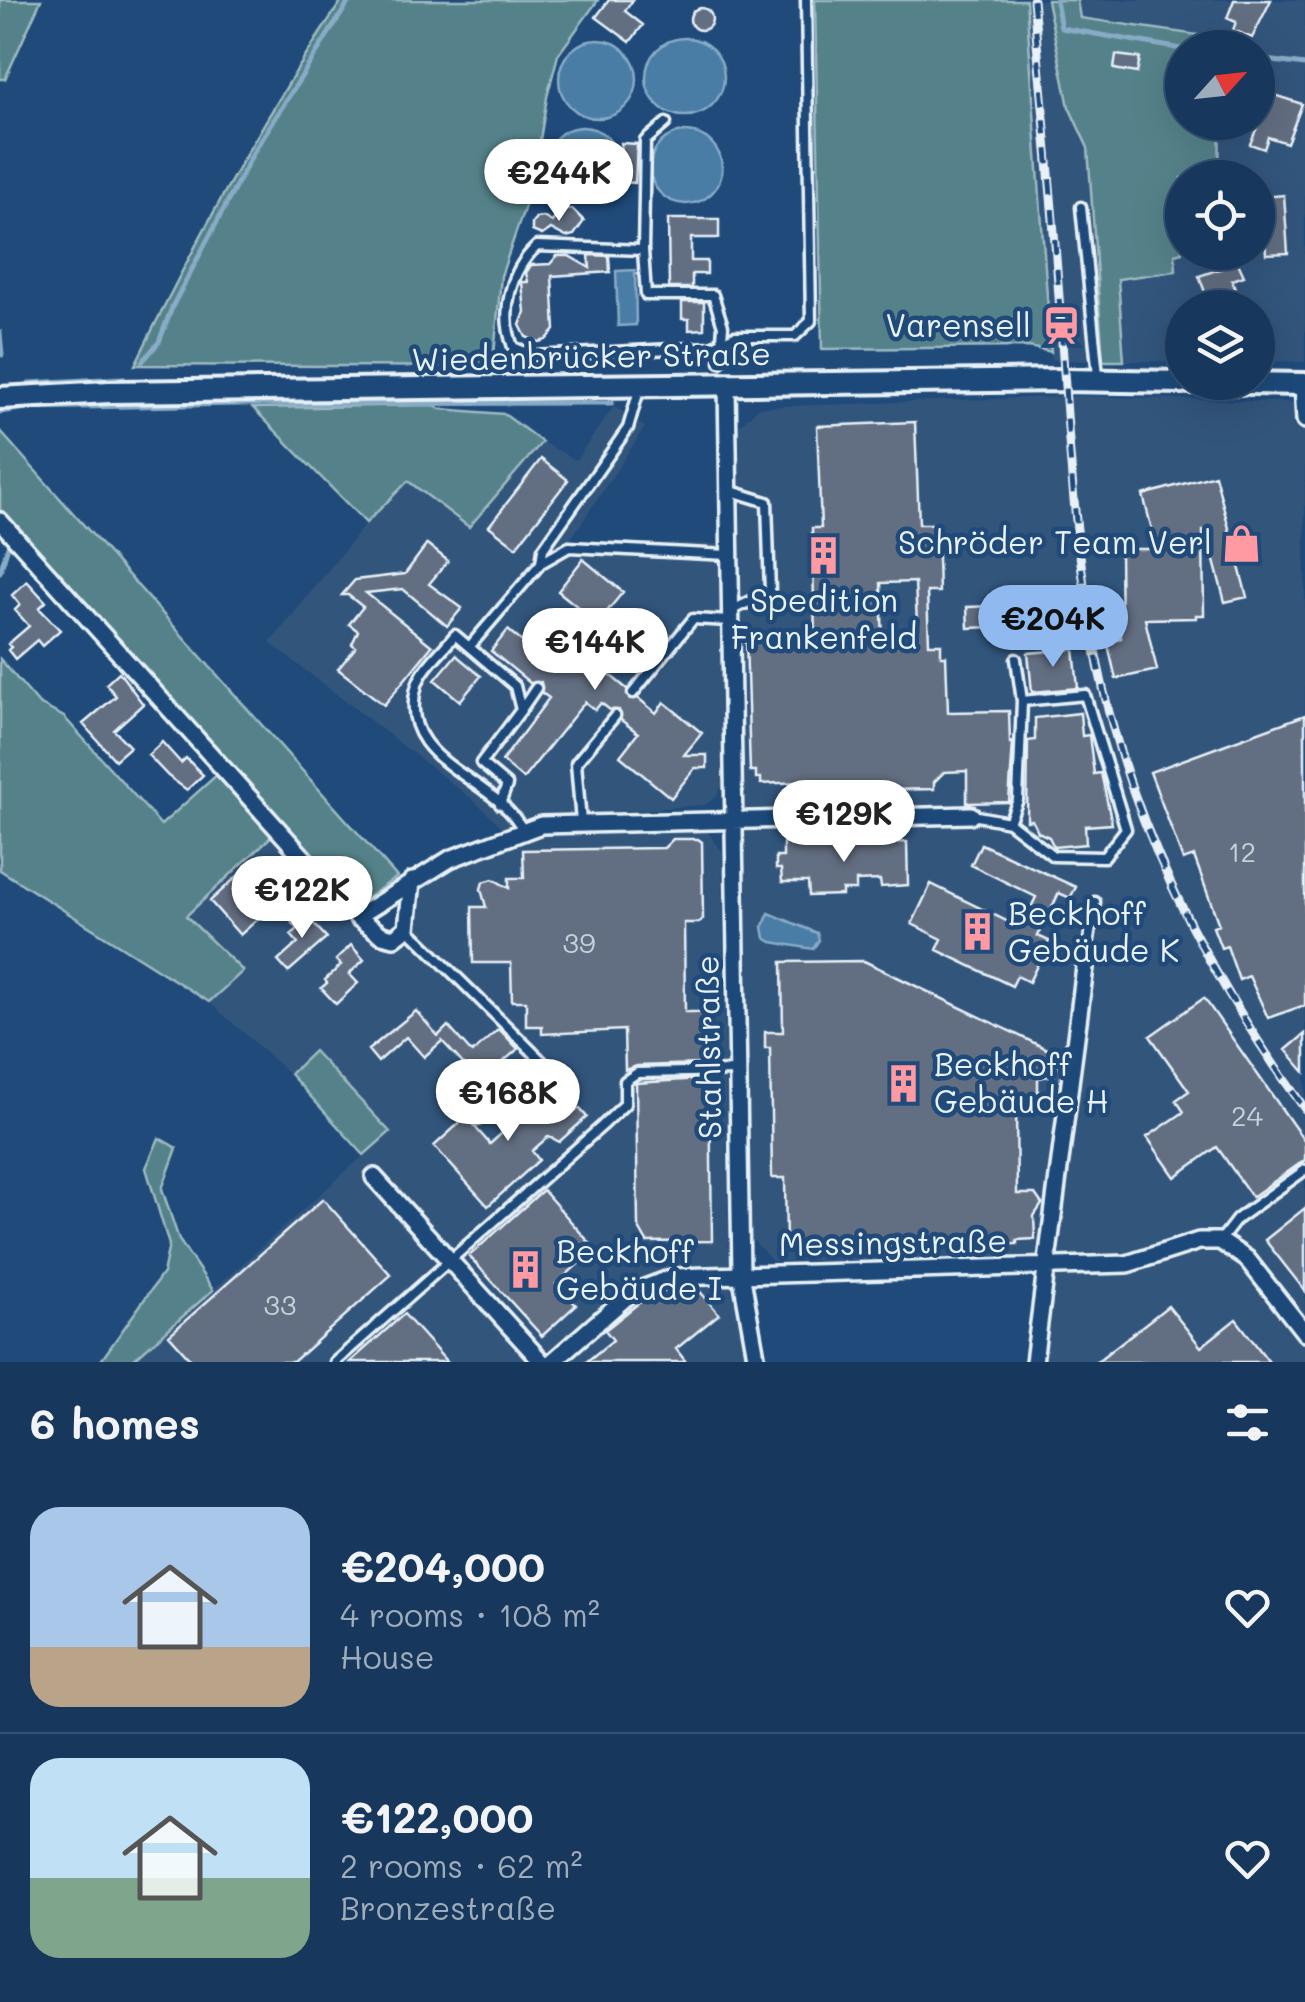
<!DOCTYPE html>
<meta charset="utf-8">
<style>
body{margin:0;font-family:Mali,sans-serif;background:#244365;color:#f1f3f6;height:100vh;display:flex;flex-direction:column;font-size:38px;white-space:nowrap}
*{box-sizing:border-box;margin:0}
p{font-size:32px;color:#9eacbb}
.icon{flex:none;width:55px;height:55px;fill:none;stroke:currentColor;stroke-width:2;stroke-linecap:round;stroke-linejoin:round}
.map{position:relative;height:1362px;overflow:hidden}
.panel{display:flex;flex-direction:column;background:#17385c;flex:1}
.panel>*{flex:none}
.needle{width:65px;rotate:63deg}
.tools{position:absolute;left:1165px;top:30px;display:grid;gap:20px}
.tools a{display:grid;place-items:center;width:110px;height:110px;border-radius:50%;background:#17385c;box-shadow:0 10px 40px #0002,0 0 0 2px #365272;font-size:50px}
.price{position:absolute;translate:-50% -85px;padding:0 22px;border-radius:35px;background:#fff;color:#222;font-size:32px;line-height:65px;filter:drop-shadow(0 2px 5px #0008)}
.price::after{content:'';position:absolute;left:50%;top:60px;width:30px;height:22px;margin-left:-15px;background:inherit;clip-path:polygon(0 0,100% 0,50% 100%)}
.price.selected{background:#90b9f0;color:#111}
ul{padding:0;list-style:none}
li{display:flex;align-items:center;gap:30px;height:250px;padding:0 30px}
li+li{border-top:2px solid #365272}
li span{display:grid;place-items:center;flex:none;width:280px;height:200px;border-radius:30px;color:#555}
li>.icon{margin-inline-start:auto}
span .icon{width:120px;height:120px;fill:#fffc;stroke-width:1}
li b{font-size:42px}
h2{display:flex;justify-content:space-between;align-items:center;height:120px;padding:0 30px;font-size:42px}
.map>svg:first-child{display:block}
.built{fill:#33557c}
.green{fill:#55828a;stroke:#9ebac1;stroke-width:2.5}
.water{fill:#487da5;stroke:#88abc6;stroke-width:2.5}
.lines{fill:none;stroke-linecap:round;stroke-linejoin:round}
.stream{stroke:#88abc6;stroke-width:5}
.building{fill:#626e81;stroke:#e8f1f8;stroke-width:2.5;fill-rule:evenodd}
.service-casing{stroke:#e8f1f8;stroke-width:15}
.minor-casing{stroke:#e8f1f8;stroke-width:22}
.secondary-casing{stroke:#e8f1f8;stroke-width:28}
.service{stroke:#1f4a7a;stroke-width:8}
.minor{stroke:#1f4a7a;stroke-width:15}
.secondary{stroke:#1f4a7a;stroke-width:20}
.rail-casing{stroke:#e8f1f8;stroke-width:9}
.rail{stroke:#1f4a7a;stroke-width:5;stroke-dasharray:15;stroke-linecap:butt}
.labels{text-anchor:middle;stroke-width:9;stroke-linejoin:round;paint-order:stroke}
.number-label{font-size:28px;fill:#c6d0da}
.poi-label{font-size:32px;fill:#e8f1f8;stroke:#1f4a7a;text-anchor:start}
.street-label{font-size:32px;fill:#e8f1f8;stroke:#1f4a7a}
</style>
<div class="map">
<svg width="1305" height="1362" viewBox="0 0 1305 1362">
<rect width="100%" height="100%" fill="#1f4a7a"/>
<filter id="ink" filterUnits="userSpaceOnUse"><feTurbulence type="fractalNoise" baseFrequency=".01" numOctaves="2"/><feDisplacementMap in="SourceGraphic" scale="20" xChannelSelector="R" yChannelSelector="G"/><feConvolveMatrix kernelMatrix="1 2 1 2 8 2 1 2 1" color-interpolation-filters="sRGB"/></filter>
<g filter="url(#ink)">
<!-- built -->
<path class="built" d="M1026,0H1047L1069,107L1088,148L1103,361L1052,360Z
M1077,0H1305V362L1258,361V308H1182V361H1124L1118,278L1175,271V253L1258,252V178L1219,177L1220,123L1258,122V48L1198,47L1197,34L1080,18Z
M1079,396L1305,403V1362H1045L1057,1258L772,1261L751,1238L739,426L759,407Z
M614,406L645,427L569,542L720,544L722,785L717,796L705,805L550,817L502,827L472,799L270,643L366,523L408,481L469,527L542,442L576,460Z
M705,829L722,851L729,1285L742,1319L752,1362H132L390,1132L313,1052L290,1074L209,1002L242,971L186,916L275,833L363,936L382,945H398L416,932L419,921V891L424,882L453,866L547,833Z"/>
<!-- green -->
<path class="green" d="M0,0H41L5,79H0Z
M342,0H598L558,55L547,97L533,183L501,276L493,367L135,365C196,239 264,117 342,0Z
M815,0H1026L1051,352L1029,347L822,349Z
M1047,0H1077L1080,18L1198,35V47L1182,48V122L1220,123L1219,177L1182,178V252L1175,254L1176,271L1118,279L1124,361H1103L1088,148L1069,107Z
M434,405L440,409L504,414L542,442L469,527L408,481L366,523L253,408Z
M0,431L397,877L364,900L352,897L0,509Z
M0,659L39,704L64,717L161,825L220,772L275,833L186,916L243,971L209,1002L0,870Z
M314,1051L390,1132L364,1155L290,1074Z
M159,1138L177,1148L162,1189L179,1240L213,1290L131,1362H100L163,1273L169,1245L146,1168Z"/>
<!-- water -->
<path class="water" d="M646 77a39 39 0 1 1 78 0a39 39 0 1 1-78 0Z
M559 79a39 39 0 1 1 78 0a39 39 0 1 1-78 0Z
M546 163a36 36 0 1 1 72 0a36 36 0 1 1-72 0Z
M650 168a36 36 0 1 1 72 0a36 36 0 1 1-72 0Z
M635,270L636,325L618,326L616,271Z
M769,913L817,933L819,940L813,949L772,942L765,938L763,927Z"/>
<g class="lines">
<!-- stream -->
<path class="stream" d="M1056,0L1061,28L1182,49
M1258,59L1305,65
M0,332L2,355
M142,362L159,342L173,305L256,148L350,0
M29,383L123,378
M0,412L27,408L240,404L612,403
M0,572L9,543"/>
</g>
<!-- building -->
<path class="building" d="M609,0H633L625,11L643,25L630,42L596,17Z
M1234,0H1271L1252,38L1233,30L1236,22L1227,18Z
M690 19a11 11 0 1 1 22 0a11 11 0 1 1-22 0Z
M1116,55L1140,58L1137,73L1114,69Z
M1271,94L1302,104L1287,143L1268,137L1264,149L1250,144Z
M621,143L637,144L635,183L624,182Z
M1284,195L1288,253L1266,254L1263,197Z
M572,209L584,221L574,235L566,237L551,229L542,235L532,231V224L536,218L543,217L552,222L561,210Z
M668,219H719V238H691V261H707V274H692V288H669Z
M1219,252H1233L1244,276L1232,280L1237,296L1210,306L1199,276L1223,268Z
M589,255L609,256L610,272L552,276L555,330L546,340L539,342L526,337L520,325L525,312L522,282H528L526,273L531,265L550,264L557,256H569L590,268Z
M682,302H704V329L689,330V319H682Z
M915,422L919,524H937L939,592H927L929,644H941V656H946L948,712L1009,711L1010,743L1013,742L1009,802L967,803V771L944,772L934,782V789L889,790V794L801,797L800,782L761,784V778H756V771H750L746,639L815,636L812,528H821L817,426ZM915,582L918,644L883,646L881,583Z
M541,459L568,480L516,547L489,526Z
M1215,475L1247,597L1225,602L1206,531H1203L1204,615H1196V618L1145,619L1157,670L1116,679L1107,641L1121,638L1120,549H1157L1143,495Z
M427,544L448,561L429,584L462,608L447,626L403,589L366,593L432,646L384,705L338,669L356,647L352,644L358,631L349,624L363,607L348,595H342L355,580L405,574Z
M583,559L623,592L577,648L627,689L629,699L638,698L656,713L664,702L702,733L684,755H707V768H695L671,798L620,756L638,733L621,720L619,710H610L601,703L595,710L585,702L523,779L502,761L549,698L542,693L541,682L530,683L491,651L508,630L538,655L543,649L553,648V636L579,608L558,591Z
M27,581L46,602L39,608L60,630L42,646L37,640L15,659L8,650L11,647L8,644L29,626L15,610L20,605L12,595Z
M993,606L994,627L968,628L967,607Z
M1074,649L1078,688L1032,692L1028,653Z
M456,655L481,676L460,701L435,680Z
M119,672L143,704L114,730L130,747L115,760L83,724L116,696L106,684Z
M1080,713L1082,736L1089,735L1094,774L1101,773L1112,824L1085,826L1086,844L1054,847L1049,837L1038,832L1032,820L1027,821L1028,741L1035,740V718Z
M1305,715V1005L1268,1018L1249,976L1239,980L1227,946L1221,948L1213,927L1219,925L1194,856L1183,860L1150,772Z
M162,742L181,763L186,758L203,775L187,790L168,776L148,755Z
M673,839H698L702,842L703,919L699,923H684L685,1012H704V1052H701V1064L637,1066L625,1070L624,1030L542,1034V1026H526V1001H512L511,963H473L472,907H486L481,889L483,882L493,879L509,888V878H524L523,850L664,848Z
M907,842L908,885L881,887L880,880L856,881V890H842V895L809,896L808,882H782L781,869H776V857H783V843Z
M981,844L1076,887L1070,898L1059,893L1038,936L1049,941L1029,982L1017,976L1012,986L937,950L942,939L912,924L931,884L1021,928L1036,897L971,865Z
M252,863L283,897L240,935L210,901Z
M301,910L327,938L288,972L278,961L298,943L291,935L298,929L290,920Z
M351,945L364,960L349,974L358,983L336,1004L321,988L327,983L325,980L341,965L336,960Z
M864,961L1049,1050V1058L1058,1063L1055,1075L1038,1078V1108L1016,1109L1017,1194H1035L1042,1204L1034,1216L1035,1239L1017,1240V1244L844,1245L845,1252H827V1245H786L785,1178H772L770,1048H765V1032H783L782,962Z
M1204,998L1305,1142V1160L1252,1197L1217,1147L1175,1177L1147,1137L1184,1112L1176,1100L1189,1091L1150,1036Z
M416,1011L438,1036L448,1026L472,1053L499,1029L518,1049L480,1082L442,1041L424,1057L406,1037L378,1062L368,1050Z
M1305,1034V1072L1286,1050Z
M701,1079L710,1081L712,1241L647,1242L638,1226L636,1083Z
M554,1086L576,1111L579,1108L587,1117L559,1142L549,1136L532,1151L539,1160L488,1206L434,1146L466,1117L490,1144L514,1122L510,1117L534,1095L538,1099Z
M543,1190L595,1249L556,1284L576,1305L542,1336L469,1256Z
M323,1199L391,1275L293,1362H193L169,1335Z
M1305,1208V1291L1265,1240Z
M697,1288L719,1314L676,1349L686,1362H586L613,1340L605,1330L640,1302L652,1297L660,1303L667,1297L672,1303L688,1290L691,1293Z
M1168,1306L1201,1347L1236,1319L1269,1362H1096Z
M404,1314L447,1362H350Z"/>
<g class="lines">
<defs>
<path id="service" d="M666,123L645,141L643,250L646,295H713L723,326L720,362
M1081,207L1098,376
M643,250L537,246C510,271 500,312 513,347L534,356L711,347L734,336H795L811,321L806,0
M728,490L767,502L770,592L730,611
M541,563L543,549L628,428L639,390
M541,625L548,643
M470,646L541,563L569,547L728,555
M1016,659L1022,701
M633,693L693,619L730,621
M521,710L536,688
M500,804L507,785L481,763L521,710L515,686L455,635C444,649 422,668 417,685C394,764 496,775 524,832
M972,815L1009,822L1053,856L1104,857L1126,829L1085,695L1022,701L1018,800L1009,822
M581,822L576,763L615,716
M407,928L543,1062L477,1120
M1087,952L1095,902
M1220,1241L1237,1219L1305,1170
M335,1362L602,1126L625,1104V1081L637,1073L737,1071"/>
<path id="minor" d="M1303,384L1305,420
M727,385L741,1273L757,1362
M0,521L357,917L382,935L394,938L407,928L412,881
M357,917L450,859L541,825L971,815
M374,1177L542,1362
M552,1362L631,1293L674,1277L1127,1264L1199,1241H1220L1247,1259L1305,1333
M1034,1362L1087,952"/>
<path id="secondary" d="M1189,382L1305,384
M0,398L109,392L1064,380L1182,382"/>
</defs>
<!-- service casing -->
<use href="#service" class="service-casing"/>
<!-- minor casing -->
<use href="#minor" class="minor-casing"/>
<!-- secondary casing -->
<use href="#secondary" class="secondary-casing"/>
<!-- service -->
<use href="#service" class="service"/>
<!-- minor -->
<use href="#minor" class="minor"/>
<!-- secondary -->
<use href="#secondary" class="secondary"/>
<defs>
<path id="rail" d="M1033,0C1043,108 1054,217 1061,326C1070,462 1077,599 1114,731C1153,869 1221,994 1305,1109"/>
</defs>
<!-- rail casing -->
<use href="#rail" class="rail-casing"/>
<!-- rail -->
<use href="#rail" class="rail"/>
</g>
</g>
<!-- icons -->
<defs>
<symbol id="station-bare" viewBox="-9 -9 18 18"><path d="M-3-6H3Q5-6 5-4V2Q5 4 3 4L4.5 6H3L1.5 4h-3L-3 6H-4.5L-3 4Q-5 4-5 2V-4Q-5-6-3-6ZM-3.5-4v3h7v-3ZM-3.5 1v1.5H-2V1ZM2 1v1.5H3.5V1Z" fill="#ff9aa2" stroke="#1f4a7a" stroke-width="2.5" paint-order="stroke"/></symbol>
<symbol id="shop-bare" viewBox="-9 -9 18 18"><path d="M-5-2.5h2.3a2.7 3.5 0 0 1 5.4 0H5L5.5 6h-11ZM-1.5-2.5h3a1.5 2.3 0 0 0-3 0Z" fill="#ff9aa2" stroke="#1f4a7a" stroke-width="2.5" paint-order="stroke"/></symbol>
<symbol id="building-bare" viewBox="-9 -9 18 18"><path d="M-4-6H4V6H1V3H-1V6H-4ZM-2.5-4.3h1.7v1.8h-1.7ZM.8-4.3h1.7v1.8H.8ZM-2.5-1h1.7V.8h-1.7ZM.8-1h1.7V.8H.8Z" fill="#ff9aa2" stroke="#1f4a7a" stroke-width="2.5" paint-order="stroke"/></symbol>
</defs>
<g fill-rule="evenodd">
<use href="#station-bare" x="1034" y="298" width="55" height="55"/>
<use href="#shop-bare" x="1214" y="516" width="55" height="55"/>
<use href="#building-bare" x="796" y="528" width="55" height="55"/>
<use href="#building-bare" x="950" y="904" width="55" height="55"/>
<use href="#building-bare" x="876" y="1056" width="55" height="55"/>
<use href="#building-bare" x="498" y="1242" width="55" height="55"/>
</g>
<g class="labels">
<!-- number labels -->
<g class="number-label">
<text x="1242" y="862">12</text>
<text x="579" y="953">39</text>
<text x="1247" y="1126">24</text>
<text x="280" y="1315">33</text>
</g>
<!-- poi labels -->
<g class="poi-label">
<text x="1031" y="337" text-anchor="end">Varensell</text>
<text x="1212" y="554" text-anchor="end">Schröder Team Verl</text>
<text x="824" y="612" text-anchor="middle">Spedition<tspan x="824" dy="37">Frankenfeld</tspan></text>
<text x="1008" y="925">Beckhoff<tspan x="1008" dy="37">Gebäude K</tspan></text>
<text x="934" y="1076">Beckhoff<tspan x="934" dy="37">Gebäude H</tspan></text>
<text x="556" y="1263">Beckhoff<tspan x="556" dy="37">Gebäude I</tspan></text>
</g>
<!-- street labels -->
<g class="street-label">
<text transform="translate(591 357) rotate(-1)" y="11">Wiedenbrücker Straße</text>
<text transform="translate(709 1047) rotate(-91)" y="11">Stahlstraße</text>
<text transform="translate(893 1243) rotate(-1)" y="11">Messingstraße</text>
</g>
</g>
</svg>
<div class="tools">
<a><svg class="needle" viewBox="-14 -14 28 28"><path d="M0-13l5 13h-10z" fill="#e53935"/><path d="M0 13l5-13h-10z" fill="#9eacbb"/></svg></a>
<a><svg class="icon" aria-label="locate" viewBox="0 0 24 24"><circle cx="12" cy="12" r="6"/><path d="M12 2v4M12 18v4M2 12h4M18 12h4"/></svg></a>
<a><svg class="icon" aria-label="layers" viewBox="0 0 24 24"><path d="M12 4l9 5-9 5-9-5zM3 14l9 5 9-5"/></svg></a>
</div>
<b class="price" style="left:559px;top:224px">€244K</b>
<b class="price selected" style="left:1053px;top:670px">€204K</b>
<b class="price" style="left:595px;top:693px">€144K</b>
<b class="price" style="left:844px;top:865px">€129K</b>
<b class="price" style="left:302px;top:941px">€122K</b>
<b class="price" style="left:508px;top:1144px">€168K</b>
</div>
<section class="panel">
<h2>6 homes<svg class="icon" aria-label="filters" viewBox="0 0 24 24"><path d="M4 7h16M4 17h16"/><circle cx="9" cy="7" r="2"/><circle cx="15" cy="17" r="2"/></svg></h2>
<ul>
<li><span style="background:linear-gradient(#a9c7e8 70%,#b9a48a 0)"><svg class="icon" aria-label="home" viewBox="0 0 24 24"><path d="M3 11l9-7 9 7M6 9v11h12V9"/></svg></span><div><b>€204,000</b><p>4 rooms · 108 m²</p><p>House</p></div><svg class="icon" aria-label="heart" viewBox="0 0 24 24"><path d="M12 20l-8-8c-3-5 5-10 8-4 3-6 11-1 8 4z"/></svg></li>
<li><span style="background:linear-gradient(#bfe0f5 60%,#7fa58c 0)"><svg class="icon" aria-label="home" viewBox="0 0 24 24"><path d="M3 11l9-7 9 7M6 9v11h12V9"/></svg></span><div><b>€122,000</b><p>2 rooms · 62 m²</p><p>Bronzestraße</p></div><svg class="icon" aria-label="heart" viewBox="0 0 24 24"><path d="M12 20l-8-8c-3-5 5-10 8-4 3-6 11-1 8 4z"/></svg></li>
</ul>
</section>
